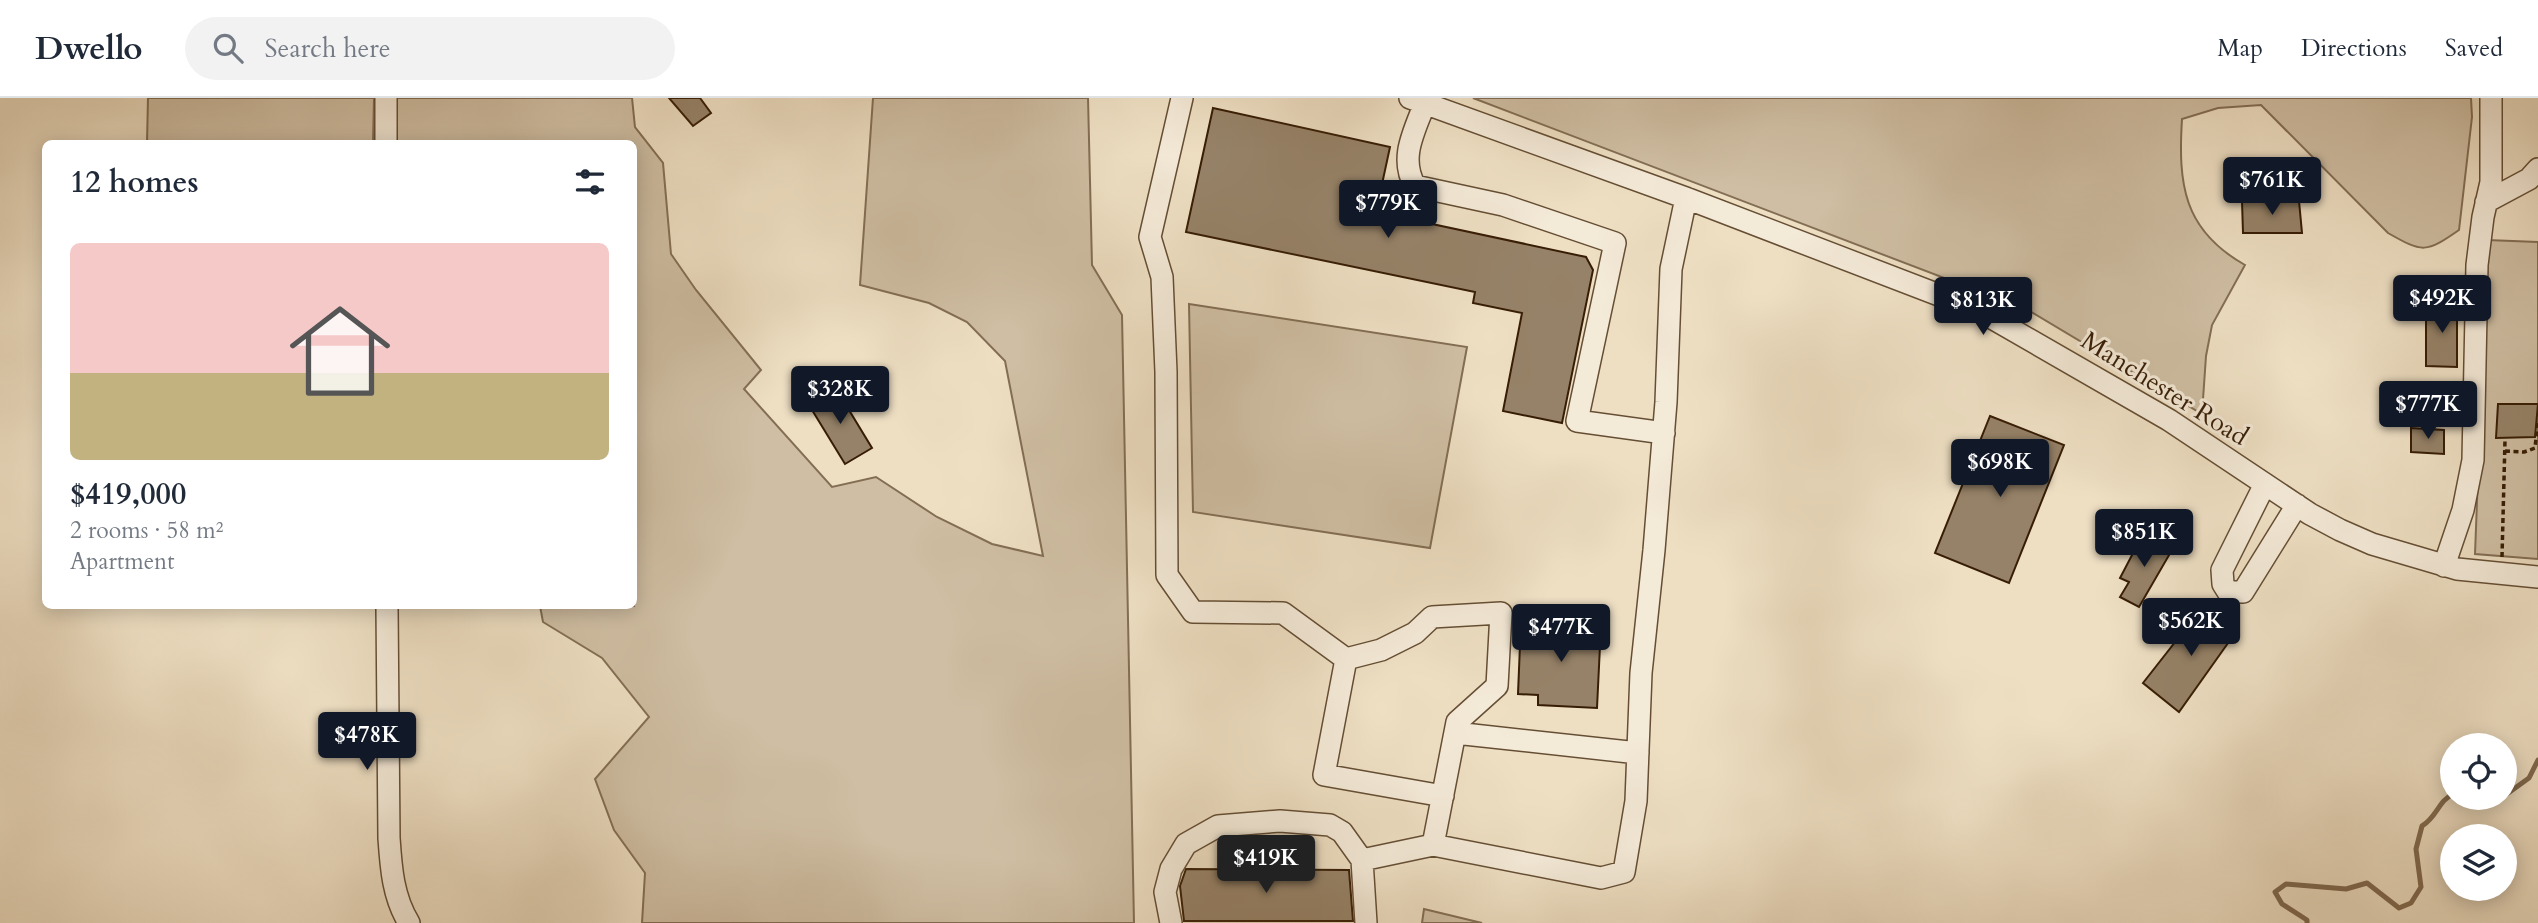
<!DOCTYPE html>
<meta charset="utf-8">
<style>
body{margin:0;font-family:Cardo,serif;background:#f2f2f3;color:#1f2937;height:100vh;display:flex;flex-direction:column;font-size:26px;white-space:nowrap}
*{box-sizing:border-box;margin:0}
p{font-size:23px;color:#747a83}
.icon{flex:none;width:38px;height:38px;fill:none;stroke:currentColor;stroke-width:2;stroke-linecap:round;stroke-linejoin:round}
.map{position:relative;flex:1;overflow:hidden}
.drawer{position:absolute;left:42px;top:42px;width:595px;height:469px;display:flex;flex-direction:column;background:#fff;border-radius:10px;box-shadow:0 4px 18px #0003}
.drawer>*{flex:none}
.fabs{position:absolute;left:2440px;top:635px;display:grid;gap:14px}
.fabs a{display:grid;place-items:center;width:77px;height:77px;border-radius:50%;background:#fff;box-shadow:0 4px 18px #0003;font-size:35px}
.price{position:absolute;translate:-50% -60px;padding:0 16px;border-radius:7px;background:#111827;color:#fff;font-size:23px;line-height:46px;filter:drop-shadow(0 2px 4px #0008)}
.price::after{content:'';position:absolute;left:50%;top:42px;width:21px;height:16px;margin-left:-10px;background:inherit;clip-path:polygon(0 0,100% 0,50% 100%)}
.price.current{background:#222;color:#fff}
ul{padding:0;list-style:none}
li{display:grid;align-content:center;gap:14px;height:371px;padding:0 28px}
li span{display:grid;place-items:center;height:217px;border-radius:10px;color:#555}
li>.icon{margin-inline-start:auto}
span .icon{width:126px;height:126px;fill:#fffc;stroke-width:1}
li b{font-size:30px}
h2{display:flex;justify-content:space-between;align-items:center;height:84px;padding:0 28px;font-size:30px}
header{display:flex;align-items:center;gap:42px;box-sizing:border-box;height:98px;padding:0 35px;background:#fff;border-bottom:2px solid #e0e1e3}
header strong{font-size:33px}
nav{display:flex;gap:38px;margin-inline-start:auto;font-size:24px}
.search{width:490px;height:63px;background:#f2f2f3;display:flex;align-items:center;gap:18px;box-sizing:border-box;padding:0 24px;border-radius:38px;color:#747a83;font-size:26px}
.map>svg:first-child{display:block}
.green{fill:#cfbea3;stroke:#836e54;stroke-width:2}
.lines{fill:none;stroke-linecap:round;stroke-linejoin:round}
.stream{stroke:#806a50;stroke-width:5}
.building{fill:#968268;stroke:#371d05;stroke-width:2}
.minor-casing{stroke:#654e34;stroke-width:24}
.path{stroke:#371d05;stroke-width:3.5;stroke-dasharray:5 3.5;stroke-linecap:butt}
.minor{stroke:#f4ead8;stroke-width:21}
.labels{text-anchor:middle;stroke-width:6;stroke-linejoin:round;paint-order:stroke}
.street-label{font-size:26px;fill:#371d05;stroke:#f4ead8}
</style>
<header>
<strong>Dwello</strong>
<div class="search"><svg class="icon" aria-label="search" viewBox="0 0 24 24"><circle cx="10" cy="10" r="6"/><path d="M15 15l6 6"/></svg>Search here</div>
<nav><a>Map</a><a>Directions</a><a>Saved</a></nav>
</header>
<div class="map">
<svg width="2538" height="825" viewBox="0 0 2538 825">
<rect width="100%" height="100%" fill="#eedfc3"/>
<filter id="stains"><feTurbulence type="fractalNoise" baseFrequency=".00286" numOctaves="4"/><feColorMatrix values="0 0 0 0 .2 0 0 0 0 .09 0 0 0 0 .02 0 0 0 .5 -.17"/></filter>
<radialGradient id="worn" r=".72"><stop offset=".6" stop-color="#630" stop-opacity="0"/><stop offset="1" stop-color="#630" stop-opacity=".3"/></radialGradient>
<!-- green -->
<path class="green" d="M148,0H374L373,45H147Z
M394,0H632L635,29L663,65L671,156L696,192L761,272L744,291L832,389L876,379L937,419L992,446L1043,458L1005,263L967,224L929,205L860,187L873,0H1088L1092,167L1122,217L1134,825H642L645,775L614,732L595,681L649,619L602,560L543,524L540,508H634V46H394Z
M1473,0H2471L2472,19L2459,132C2426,155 2423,155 2388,135L2261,7L2218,10L2182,21C2178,86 2183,132 2245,167L2212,227L2206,258L2202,316L2028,212Z
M2487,142L2538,144V461L2475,456Z
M1189,206L1467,249L1430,450L1193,414Z
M1424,811L1482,825H1422Z"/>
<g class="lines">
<!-- stream -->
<path class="stream" d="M2504,698L2529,680L2538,662
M2470,700L2497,702L2501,700
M2307,825V822L2282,806L2275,794L2286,786L2346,791L2367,785L2399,810L2411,805L2421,789L2416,751L2422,728C2437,719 2439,702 2452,697"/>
</g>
<!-- building -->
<path class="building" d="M669,0H700L711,15L693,28Z
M1213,10L1390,49L1376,114L1586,159L1593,172L1562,325L1503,313L1522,215L1473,205L1475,194L1186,134Z
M2242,103H2299L2302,135H2243Z
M2426,206L2457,207V269L2426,268Z
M835,289L872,350L845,366L809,307Z
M2498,306H2538L2535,339L2496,340Z
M1990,318L2064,347L2009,485L1935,455Z
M2411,330L2444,332V356L2411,354Z
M2143,436L2172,452L2139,509L2120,499L2129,484L2120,480Z
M2205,506L2238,531L2179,614L2143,585Z
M1529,524L1601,527L1597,610L1538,607V597L1518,596L1520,547H1527Z
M1186,771L1349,772L1353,823H1184L1180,788Z"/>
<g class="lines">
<defs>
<path id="minor" d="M1182,0L1150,139L1162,179L1166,274L1167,477L1193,514L1283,515L1346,561L1381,552L1415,535L1432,519L1501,515L1497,588L1457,624L1433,747L1601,780L1624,774L1636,703L1641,575L1654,452L1666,304L1671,171L1686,100
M1410,0L1686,100L1978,212L2169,322L2310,416L2340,432L2372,446L2457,471L2538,479
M1425,5C1414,34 1399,60 1415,88L1503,107L1615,145L1577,323L1664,335
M386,46V0
M2486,104L2529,81L2538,71
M2265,386L2222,472L2223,486L2228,494H2243L2297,407
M2444,468L2463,412L2473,362L2477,167L2483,119L2491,84V0
M387,508L389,740C391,770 393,799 409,825
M1346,561L1324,677L1443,698
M1455,635L1638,655
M1362,762L1433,747
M1171,825L1165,794L1171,771L1186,746L1218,728L1280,723L1330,727L1342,734L1362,762L1366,825"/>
</defs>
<!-- minor casing -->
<use href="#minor" class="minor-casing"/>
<!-- path -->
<path class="path" d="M2505,353L2524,354L2535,350L2538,322
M2502,459L2505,342"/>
<!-- minor -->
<use href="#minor" class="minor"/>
</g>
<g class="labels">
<!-- street labels -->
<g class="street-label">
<text transform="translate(2165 290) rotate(32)" y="9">Manchester Road</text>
</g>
</g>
<rect width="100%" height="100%" filter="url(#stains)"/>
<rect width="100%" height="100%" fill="url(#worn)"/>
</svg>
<div class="fabs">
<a><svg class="icon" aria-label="locate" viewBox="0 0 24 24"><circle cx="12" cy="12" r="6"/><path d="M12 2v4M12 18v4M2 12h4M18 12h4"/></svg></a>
<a><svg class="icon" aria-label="layers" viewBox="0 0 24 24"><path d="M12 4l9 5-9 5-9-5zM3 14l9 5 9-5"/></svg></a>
</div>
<b class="price" style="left:2272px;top:119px">$761K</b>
<b class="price" style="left:1388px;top:142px">$779K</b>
<b class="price" style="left:2442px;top:237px">$492K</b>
<b class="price" style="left:1983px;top:239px">$813K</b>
<b class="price" style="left:840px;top:328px">$328K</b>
<b class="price" style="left:2428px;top:343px">$777K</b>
<b class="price" style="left:2000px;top:401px">$698K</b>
<b class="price" style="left:2144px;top:471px">$851K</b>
<b class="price" style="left:2191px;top:560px">$562K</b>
<b class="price" style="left:1561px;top:566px">$477K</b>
<b class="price" style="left:367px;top:674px">$478K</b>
<b class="price current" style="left:1266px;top:797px">$419K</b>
<section class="drawer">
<h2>12 homes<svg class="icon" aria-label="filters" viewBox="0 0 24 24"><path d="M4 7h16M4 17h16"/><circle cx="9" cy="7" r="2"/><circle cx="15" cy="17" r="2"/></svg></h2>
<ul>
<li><span style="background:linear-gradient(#f6c9c9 60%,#c2b280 0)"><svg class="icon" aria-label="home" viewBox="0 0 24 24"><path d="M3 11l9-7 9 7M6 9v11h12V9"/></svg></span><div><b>$419,000</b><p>2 rooms · 58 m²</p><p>Apartment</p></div></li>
</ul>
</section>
</div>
